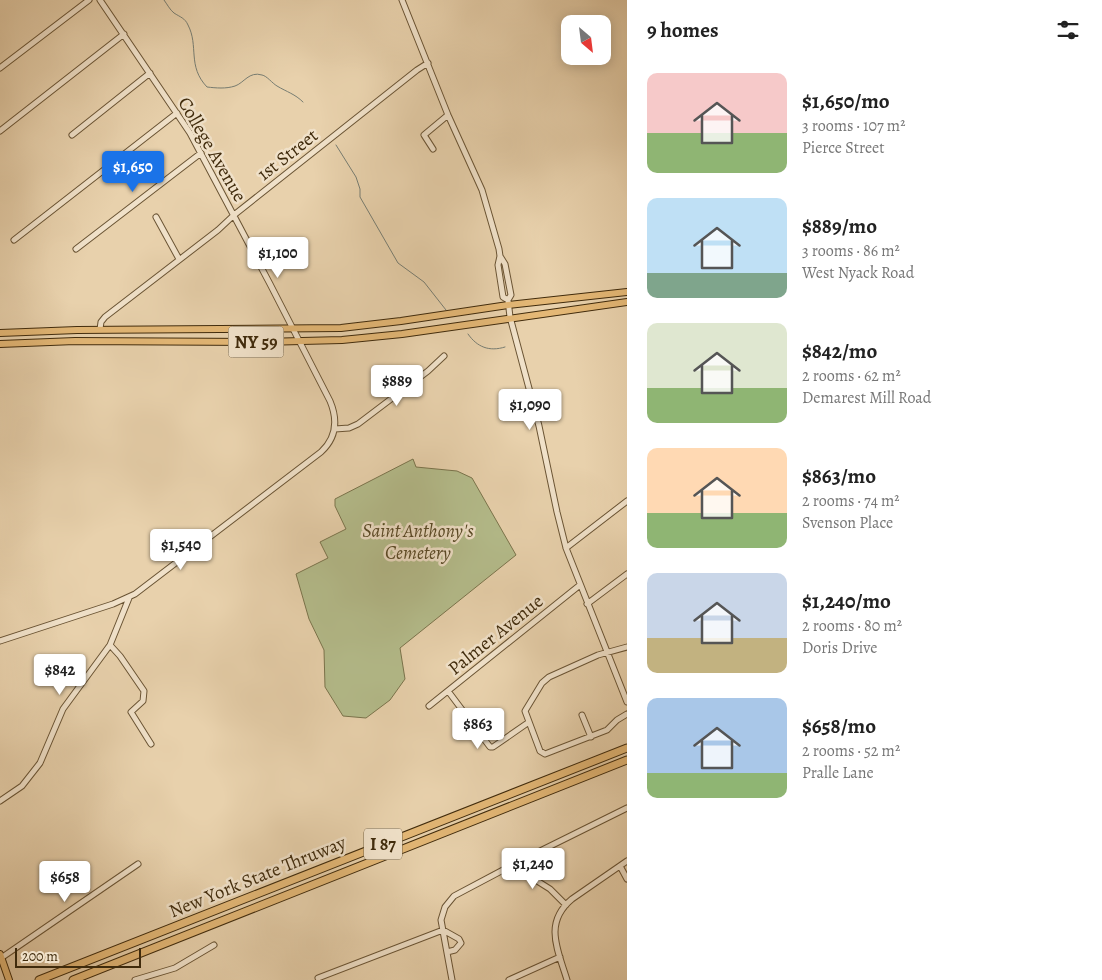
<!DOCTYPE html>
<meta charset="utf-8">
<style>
body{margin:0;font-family:Alegreya,serif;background:#f6f6f6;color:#222;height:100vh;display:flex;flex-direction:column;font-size:19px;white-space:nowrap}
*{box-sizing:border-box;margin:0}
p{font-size:16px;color:#767676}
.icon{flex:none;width:28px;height:28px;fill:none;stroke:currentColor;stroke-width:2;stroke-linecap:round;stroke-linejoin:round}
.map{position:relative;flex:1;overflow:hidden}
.sheet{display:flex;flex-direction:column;background:#fff;width:475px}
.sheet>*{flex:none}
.needle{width:32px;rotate:152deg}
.tools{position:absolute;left:561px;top:15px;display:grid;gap:10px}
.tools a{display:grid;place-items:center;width:50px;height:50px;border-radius:10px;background:#fff;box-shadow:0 2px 12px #0003;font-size:25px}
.scale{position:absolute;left:15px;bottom:12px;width:126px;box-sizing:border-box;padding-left:5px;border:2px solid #402b0c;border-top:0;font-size:14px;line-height:18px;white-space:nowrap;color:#402b0c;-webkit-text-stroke:4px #f0e1c9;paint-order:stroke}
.price{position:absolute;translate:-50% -42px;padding:0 11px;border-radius:5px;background:#fff;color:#222;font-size:16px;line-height:32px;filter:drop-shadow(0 1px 2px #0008)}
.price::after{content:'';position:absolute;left:50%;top:30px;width:15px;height:11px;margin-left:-8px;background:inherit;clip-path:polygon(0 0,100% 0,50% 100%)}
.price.current{background:#1a73e8;color:#fff}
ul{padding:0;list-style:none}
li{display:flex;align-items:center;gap:15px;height:125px;padding:0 20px}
li span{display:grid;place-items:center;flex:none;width:140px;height:100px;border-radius:10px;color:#555}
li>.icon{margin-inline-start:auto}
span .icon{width:60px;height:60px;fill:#fffc;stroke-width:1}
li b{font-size:21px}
h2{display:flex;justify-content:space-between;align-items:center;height:60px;padding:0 20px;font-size:21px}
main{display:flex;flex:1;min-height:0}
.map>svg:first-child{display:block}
.green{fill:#b4bc8b;stroke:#7a744c}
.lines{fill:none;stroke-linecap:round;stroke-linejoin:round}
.stream{stroke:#777d72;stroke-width:1}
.minor-casing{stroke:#6a5434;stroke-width:7}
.major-casing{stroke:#402b0c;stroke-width:8}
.highway-casing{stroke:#402b0c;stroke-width:9}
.minor{stroke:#f0e1c9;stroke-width:5}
.major{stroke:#e4b876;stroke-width:6}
.highway{stroke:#e4b876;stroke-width:7}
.labels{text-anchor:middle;stroke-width:5;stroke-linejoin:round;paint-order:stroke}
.shield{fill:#f0e1c9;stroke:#756245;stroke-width:1}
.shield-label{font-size:18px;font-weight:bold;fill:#402b0c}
.street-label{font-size:19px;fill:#402b0c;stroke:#f0e1c9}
.park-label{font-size:19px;font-style:italic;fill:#574825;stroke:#f0e1c9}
</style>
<main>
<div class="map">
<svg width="627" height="980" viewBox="0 0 627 980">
<rect width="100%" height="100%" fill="#e8d1ac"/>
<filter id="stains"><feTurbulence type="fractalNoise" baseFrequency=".004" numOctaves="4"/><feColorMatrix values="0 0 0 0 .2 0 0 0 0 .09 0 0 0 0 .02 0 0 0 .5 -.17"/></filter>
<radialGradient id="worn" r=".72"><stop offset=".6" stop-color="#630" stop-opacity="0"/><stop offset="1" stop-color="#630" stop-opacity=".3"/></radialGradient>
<!-- green -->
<path class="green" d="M413,459L416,467L457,471L472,478L516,555L400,648L405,679L390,700L366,718L343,716L325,687L324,650L309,619L296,574L328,558L320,542L346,529L335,506V499Z"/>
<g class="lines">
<!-- stream -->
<path class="stream" d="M164,0C167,4 170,10 174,13C180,17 185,18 188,25C199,46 187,66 207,87C216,88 226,89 235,86C244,83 249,71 262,75C267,76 272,83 277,86C287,92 295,94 303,102
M336,145L356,177L360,189V197L398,263L424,282L446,310
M468,334C477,347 489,352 505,347"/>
<defs>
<path id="minor" d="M402,0L448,115L482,190L499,249L500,256L498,265L503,297L508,300
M0,68L89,0
M0,131L124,34
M72,135L150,73
M433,149L424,135L448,115
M156,217L179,259
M14,240L177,113
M76,249L201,153
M500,256L505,264L511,295L508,300L510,317L539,426L557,512L566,548L627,702
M100,329L101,322L105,317L218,230L234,215L417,70L428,63
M335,429L349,428L358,424L428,371L444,356
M566,548L627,501
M587,604L627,574
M0,641L113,604L135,594L321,452C336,438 338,420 330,401L270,284L190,133L100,0
M110,645L120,656L144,691L143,701L131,712L151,744
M627,647L598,655L549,677L542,683L525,711L540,751L545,754L607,730L617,720L627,714
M448,691L490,747H493L529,722
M429,706L580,585
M582,715L591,737
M0,801L22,786L40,763L63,709L110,645L129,598
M520,861L527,873L534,879L550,889L566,905
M620,866L627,879
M1,958L138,864
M318,978L443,930L459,939L461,943L455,950L447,952
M135,980L175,968L214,945
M452,980L441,920L445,907L454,896L520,861L627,808
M509,980L560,957
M567,980C558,950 543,923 572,899L627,861"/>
<path id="major" d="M0,333L77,330L341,328L401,321L508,305L627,292
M0,344L75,341L262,342L342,340L402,334L627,302
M0,954L9,980"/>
<path id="highway" d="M39,980L627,748
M73,980L627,760"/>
</defs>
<!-- minor casing -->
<use href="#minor" class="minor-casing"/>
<!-- major casing -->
<use href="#major" class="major-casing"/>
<!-- highway casing -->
<use href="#highway" class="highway-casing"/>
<!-- minor -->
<use href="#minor" class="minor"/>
<!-- major -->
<use href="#major" class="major"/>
<!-- highway -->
<use href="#highway" class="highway"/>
</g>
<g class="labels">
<!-- shield labels -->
<g class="shield">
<rect x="228.5" y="326.5" width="55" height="31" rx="4"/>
<rect x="364" y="828.5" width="38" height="31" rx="4"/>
</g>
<g class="shield-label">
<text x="256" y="348">NY 59</text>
<text x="383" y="850">I 87</text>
</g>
<!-- street labels -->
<g class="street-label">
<text transform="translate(213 149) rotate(60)" y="7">College Avenue</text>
<text transform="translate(287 154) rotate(-38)" y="7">1st Street</text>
<text transform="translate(495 634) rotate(-39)" y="7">Palmer Avenue</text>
<text transform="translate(257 876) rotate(-22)" y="7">New York State Thruway</text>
</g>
<!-- park labels -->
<g class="park-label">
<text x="418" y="537">Saint Anthony's<tspan x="418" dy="22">Cemetery</tspan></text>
</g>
</g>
<rect width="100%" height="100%" filter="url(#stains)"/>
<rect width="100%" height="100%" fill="url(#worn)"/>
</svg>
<div class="tools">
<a><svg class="needle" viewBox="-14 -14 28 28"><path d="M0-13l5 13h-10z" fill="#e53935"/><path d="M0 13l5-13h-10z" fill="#767676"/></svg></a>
</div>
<div class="scale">200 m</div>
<b class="price current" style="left:133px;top:193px">$1,650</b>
<b class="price" style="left:278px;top:279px">$1,100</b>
<b class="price" style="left:397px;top:407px">$889</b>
<b class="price" style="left:530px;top:431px">$1,090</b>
<b class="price" style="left:181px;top:571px">$1,540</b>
<b class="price" style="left:60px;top:696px">$842</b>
<b class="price" style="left:478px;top:750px">$863</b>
<b class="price" style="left:533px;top:890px">$1,240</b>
<b class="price" style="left:65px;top:903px">$658</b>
</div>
<section class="sheet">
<h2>9 homes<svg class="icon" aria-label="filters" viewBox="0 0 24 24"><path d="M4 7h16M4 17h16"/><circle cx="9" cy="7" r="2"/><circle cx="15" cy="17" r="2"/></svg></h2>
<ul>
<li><span style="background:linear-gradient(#f6c9c9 60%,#8fb573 0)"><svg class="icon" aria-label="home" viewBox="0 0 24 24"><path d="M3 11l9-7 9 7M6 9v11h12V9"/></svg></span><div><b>$1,650/mo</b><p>3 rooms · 107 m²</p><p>Pierce Street</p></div></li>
<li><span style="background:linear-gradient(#bfe0f5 75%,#7fa58c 0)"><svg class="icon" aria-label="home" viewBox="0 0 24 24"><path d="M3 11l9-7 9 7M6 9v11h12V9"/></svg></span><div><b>$889/mo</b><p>3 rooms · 86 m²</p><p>West Nyack Road</p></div></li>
<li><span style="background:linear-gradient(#dfe7d0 65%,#8fb573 0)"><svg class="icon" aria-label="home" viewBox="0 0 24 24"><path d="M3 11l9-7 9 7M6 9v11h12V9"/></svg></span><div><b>$842/mo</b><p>2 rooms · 62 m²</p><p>Demarest Mill Road</p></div></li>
<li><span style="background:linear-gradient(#ffd9b3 65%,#8fb573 0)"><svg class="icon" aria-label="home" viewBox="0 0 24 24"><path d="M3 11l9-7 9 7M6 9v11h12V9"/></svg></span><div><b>$863/mo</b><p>2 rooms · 74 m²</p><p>Svenson Place</p></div></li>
<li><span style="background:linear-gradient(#c9d6e8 65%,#c2b280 0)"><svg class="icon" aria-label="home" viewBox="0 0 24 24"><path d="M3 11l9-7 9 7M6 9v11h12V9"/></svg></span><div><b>$1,240/mo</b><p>2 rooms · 80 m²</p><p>Doris Drive</p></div></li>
<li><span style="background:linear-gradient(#a9c7e8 75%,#8fb573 0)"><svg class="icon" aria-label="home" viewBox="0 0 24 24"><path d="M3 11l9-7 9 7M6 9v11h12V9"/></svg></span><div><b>$658/mo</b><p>2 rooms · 52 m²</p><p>Pralle Lane</p></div></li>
</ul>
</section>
</main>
